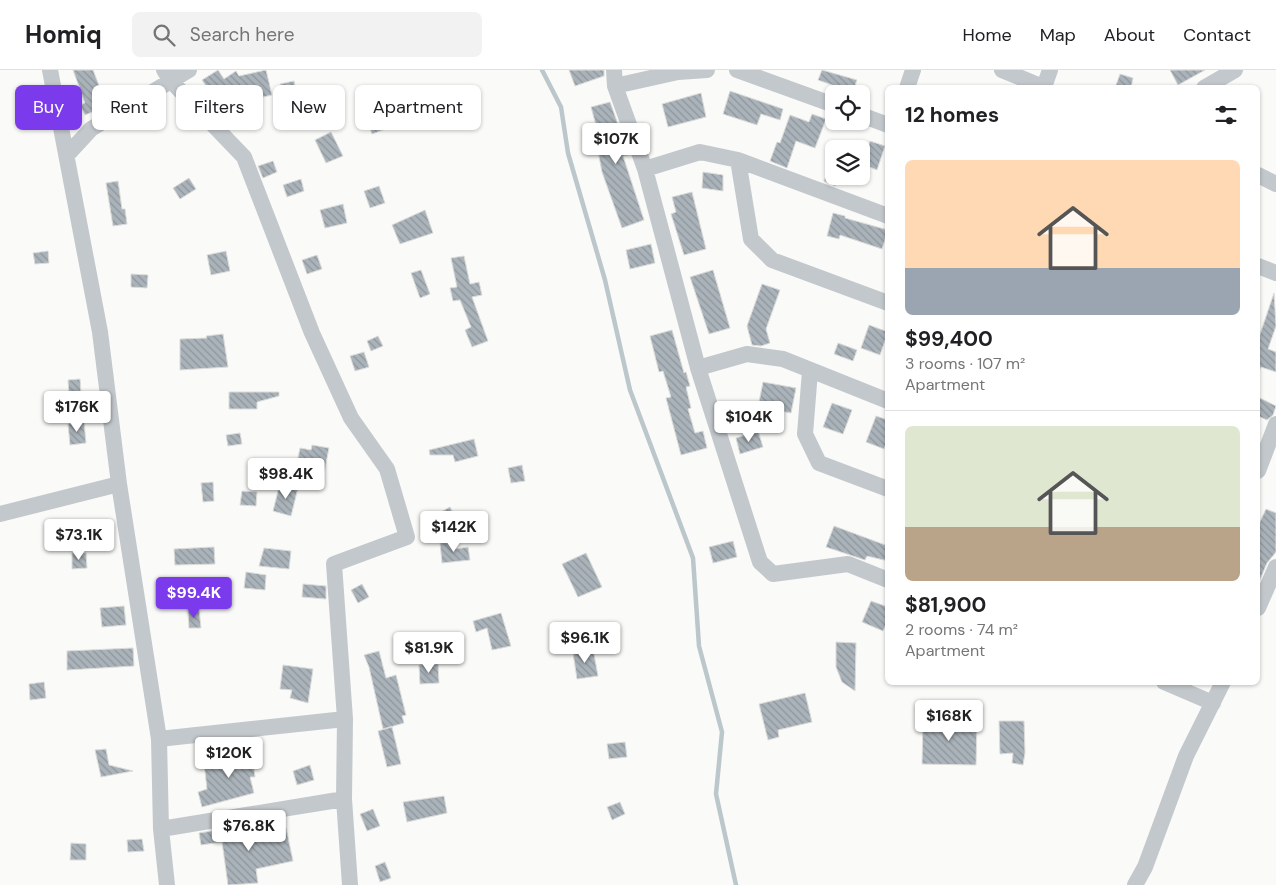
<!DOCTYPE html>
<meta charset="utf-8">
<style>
body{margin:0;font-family:"DM Sans",sans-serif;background:#f2f2f2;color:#202124;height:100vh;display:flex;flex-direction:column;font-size:19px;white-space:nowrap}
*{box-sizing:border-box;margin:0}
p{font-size:16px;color:#757577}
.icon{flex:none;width:28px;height:28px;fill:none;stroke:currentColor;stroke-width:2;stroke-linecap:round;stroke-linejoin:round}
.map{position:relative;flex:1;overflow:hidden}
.panel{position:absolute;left:885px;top:15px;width:375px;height:600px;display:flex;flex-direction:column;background:#fff;border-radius:8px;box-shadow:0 1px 4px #0004}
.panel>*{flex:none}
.banner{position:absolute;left:15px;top:15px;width:475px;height:45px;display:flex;gap:10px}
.fabs{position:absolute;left:825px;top:15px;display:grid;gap:10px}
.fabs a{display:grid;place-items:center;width:45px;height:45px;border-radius:8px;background:#fff;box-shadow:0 1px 4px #0004;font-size:25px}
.price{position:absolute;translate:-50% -42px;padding:0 11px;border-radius:5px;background:#fff;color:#222;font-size:16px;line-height:32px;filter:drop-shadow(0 1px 2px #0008)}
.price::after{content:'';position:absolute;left:50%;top:30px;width:15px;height:11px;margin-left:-8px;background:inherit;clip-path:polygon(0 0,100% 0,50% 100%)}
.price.active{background:#7c3aed;color:#fff}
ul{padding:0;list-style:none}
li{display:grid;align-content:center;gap:10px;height:265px;padding:0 20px}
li+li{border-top:1px solid #e0e0e0}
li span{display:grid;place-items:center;height:155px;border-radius:8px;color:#555}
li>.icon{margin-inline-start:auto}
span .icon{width:90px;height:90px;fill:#fffc;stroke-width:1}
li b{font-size:21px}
h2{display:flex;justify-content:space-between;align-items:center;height:60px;padding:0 20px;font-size:21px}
.pill{padding:0 18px;border-radius:8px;background:#fff;box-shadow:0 1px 4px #0004;font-size:18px;line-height:45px}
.pill.active{background:#7c3aed;color:#fff}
header{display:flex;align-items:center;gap:30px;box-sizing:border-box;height:70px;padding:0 25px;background:#fff;border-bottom:1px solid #e0e0e0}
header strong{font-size:24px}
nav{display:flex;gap:28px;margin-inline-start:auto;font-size:18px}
.search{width:350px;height:45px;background:#f2f2f2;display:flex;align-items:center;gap:12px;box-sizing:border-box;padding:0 18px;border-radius:8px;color:#757577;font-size:19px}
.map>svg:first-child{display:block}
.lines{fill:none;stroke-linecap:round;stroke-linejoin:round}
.stream{stroke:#bbc7cb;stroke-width:4.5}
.building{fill:url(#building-back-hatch);stroke:#dcdcda}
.street{stroke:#c3c8cc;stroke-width:16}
</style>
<header>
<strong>Homiq</strong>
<div class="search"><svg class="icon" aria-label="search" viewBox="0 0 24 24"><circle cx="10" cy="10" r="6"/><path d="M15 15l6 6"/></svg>Search here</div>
<nav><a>Home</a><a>Map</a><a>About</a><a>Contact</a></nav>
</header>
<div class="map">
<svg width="1276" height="815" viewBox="0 0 1276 815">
<defs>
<pattern id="building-back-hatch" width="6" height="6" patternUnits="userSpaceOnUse" patternTransform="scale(1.25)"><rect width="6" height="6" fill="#aab3b9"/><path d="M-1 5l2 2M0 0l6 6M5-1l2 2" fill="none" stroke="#8e969c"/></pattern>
</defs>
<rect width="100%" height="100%" fill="#fafaf8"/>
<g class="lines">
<!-- stream -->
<path class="stream" d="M542,0L561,37L568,83L605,210L630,320L693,488L699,576L722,662L716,724L736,815"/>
</g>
<!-- building -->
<path class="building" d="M73,0H93L107,36L85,45L80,35L85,33Z
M218,0L224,9L236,1L239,6L266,0L272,25L254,29L261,40L241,52L220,17L211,23L202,10Z
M569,0H604V6L575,16Z
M822,0L857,10L852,24H832L835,16L818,10Z
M1170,0H1205L1178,15Z
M1120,4L1133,8L1131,18H1115Z
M294,11L299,35L287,38L280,14Z
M325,18L332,42L309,49L307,40L304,41L299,26Z
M730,21L783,39L780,50L761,44L757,55L723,44Z
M701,23L706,47L668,57L662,34Z
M610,32L625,74L628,85L623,86L644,150L622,158L602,102L594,60L597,59L591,37Z
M812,44L826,49L815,78L796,71L787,98L770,91L777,72L780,73L790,45L809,52Z
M384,47L388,58L372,64L368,53Z
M331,62L343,86L326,93L315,70Z
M870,71L885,76L877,100L862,94Z
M273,91L277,102L263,108L258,96Z
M703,102L723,105V121L702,118Z
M826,106H838L835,116L824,111Z
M189,108L196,119L180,129L173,118Z
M301,109L304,121L287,127L283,115Z
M118,111L122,139H125L127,154L113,156L106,113Z
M379,116L385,133L370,138L364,121Z
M692,122L706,179L684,185L671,144L676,142L672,127Z
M343,134L347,153L325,158L320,140Z
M425,140L433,163L400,174L392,155Z
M833,143L845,146V148L888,160L882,179L840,165L839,169L827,166Z
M651,174L655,193L630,199L626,180Z
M48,181L49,193L35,194L33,183Z
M226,181L230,201L211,205L207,185Z
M317,185L322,199L307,204L302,190Z
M464,186L470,214L479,212L482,225L472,227L488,271L472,277L465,260L471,257L460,230L453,231L450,218L457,217L451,188Z
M421,200L430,224L420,228L411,203Z
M713,200L730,258L709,264L690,207Z
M131,204L148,205L147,218L131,217Z
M762,214L780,220L766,259L770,273L761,276L752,275L747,256Z
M1274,223L1276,256L1268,279L1276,282V302L1261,297L1258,303V270Z
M869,255L888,262L880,285L861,278Z
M672,260L684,303L686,302L690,316L686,317L691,338L688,339L695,363L703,361L707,378L681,385L666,328L671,327L663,301L659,302L650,266Z
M223,264L228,297L180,300V269L207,268L206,266Z
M378,266L383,276L371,281L367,271Z
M838,273L857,280L853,291L834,284Z
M364,282L369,297L355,301L350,286Z
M80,309L81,324L69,325L68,310Z
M763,312L796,318L791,343L758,337Z
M229,322H279V326L257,332V339H229Z
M1258,327L1276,336L1273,345L1267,350L1258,346Z
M832,333L852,340L843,364L823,357Z
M876,346L888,350V369L884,379L866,372Z
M84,352L86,373L70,375L68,354Z
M758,361L763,377L740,384L736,368Z
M240,363L242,374L228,376L226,365Z
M474,369L478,386L455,392L453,385H430L429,380Z
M312,375L329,378L324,403L296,398L300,378L311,380Z
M522,395L525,411L511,413L508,398Z
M213,412L214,431L203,432L201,413Z
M280,413L298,418L291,446L273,441Z
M242,421L257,422L256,436L240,435Z
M450,437L455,447L445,451L441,442Z
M1266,439L1276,443V482L1267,493L1258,514V456Z
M834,456L888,476V491L867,486L865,490L826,477Z
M733,471L737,487L713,493L709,477Z
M456,472V479L468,477L470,490L442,493L440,473Z
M214,477L215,494L175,495L174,479Z
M264,478L291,481L289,499L259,496Z
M72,483H86L87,498L72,499Z
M586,483L602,517L578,527L562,494Z
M246,502L266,505L265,520L244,518Z
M303,514L326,516V529L302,527Z
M362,514L369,527L358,533L351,520Z
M871,531L888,537V550L883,561L862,552Z
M124,536L126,555L102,557L100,538Z
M199,540L201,558H189L188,541Z
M501,543L511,576L492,580L487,558L476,562L473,551Z
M588,564L599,565L598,576L587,575Z
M836,572L856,573L855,621L842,612L836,597Z
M133,578L134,596L67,600V581Z
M593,579L598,606L577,609L573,583Z
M379,581L386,608L396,605L406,645L402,646L404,653L383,659L369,597L364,585Z
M438,594L439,613L420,614L419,595Z
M283,595L313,599L308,633L290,628L292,620L280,619Z
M44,612L46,628L30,630L29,614Z
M805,623L812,652L778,660L779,667L768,670L759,634Z
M923,649L977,650L976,695L922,694Z
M999,651H1024L1025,683L1023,695L1012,693L1013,683L1000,684Z
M392,657L401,694L387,697L378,661Z
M625,672L627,687L609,689L607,674Z
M251,675L255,707H250L254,723L202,737L198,722L207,719L204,693L241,688L239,677Z
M106,679L109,695L133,701L101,707L95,680Z
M310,695L314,710L297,715L293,701Z
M444,726L447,743L407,752L403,732Z
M620,732L625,744L612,750L607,737Z
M373,739L380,756L367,761L360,744Z
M244,756L246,767L286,758L293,791L256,799L258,813L228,815L222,772L201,775L199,763Z
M142,769L144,781L128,782L127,770Z
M71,773L86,774V790H70Z
M385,792L391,808L380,812L375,796Z"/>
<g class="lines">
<!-- street -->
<path class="street" d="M50,0L100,262L119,414L159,669L161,759L167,815
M164,0L170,10L244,87L312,263L351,348L387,399L407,467L334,494L345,649L344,729L350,815
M614,0L615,16L645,99L698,298L760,492L773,504L848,494L888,510
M737,0L834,35
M1002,0L1045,18
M615,16L678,2L707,0
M1044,17L1050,0
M907,18L913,0
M1204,18L1235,0
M861,45L888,55
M67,85L91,59L189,0
M738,90L751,169L772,190L888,233
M645,99L700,82L738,90L888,146
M1258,105L1276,114
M1258,196L1276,203
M698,298L747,284L783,289L888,331
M810,301L805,364L819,393L888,419
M1258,401L1276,354
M0,444L119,414
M1258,538L1276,497
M1164,612L1213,633
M159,669L345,649
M161,759L344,729
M1135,815L1145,797L1186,686L1223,612"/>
</g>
</svg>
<div class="fabs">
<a><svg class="icon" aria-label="locate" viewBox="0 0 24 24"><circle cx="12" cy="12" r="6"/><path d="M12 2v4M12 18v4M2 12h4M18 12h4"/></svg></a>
<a><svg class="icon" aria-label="layers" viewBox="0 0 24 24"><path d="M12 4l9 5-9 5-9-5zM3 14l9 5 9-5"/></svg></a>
</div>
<b class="price" style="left:616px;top:95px">$107K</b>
<b class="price" style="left:77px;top:363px">$176K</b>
<b class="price" style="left:749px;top:373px">$104K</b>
<b class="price" style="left:286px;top:430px">$98.4K</b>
<b class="price" style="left:454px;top:483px">$142K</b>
<b class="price" style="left:79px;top:491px">$73.1K</b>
<b class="price active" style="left:194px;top:549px">$99.4K</b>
<b class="price" style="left:585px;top:594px">$96.1K</b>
<b class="price" style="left:429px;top:604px">$81.9K</b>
<b class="price" style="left:949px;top:672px">$168K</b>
<b class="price" style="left:229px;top:709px">$120K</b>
<b class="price" style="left:249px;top:782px">$76.8K</b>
<div class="banner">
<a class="pill active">Buy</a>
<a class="pill">Rent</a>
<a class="pill">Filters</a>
<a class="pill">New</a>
<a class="pill">Apartment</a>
</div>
<section class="panel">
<h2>12 homes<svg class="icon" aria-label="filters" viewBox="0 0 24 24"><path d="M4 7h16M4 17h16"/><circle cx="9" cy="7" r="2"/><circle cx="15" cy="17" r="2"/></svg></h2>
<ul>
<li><span style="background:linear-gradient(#ffd9b3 70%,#9aa5b1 0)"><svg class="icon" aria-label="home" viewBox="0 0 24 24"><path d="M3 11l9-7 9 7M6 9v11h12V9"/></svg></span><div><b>$99,400</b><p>3 rooms · 107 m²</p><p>Apartment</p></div></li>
<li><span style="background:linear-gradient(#dfe7d0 65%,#b9a48a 0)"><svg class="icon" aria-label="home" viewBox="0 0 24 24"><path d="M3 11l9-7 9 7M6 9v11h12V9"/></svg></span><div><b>$81,900</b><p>2 rooms · 74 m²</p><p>Apartment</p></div></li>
</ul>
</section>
</div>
